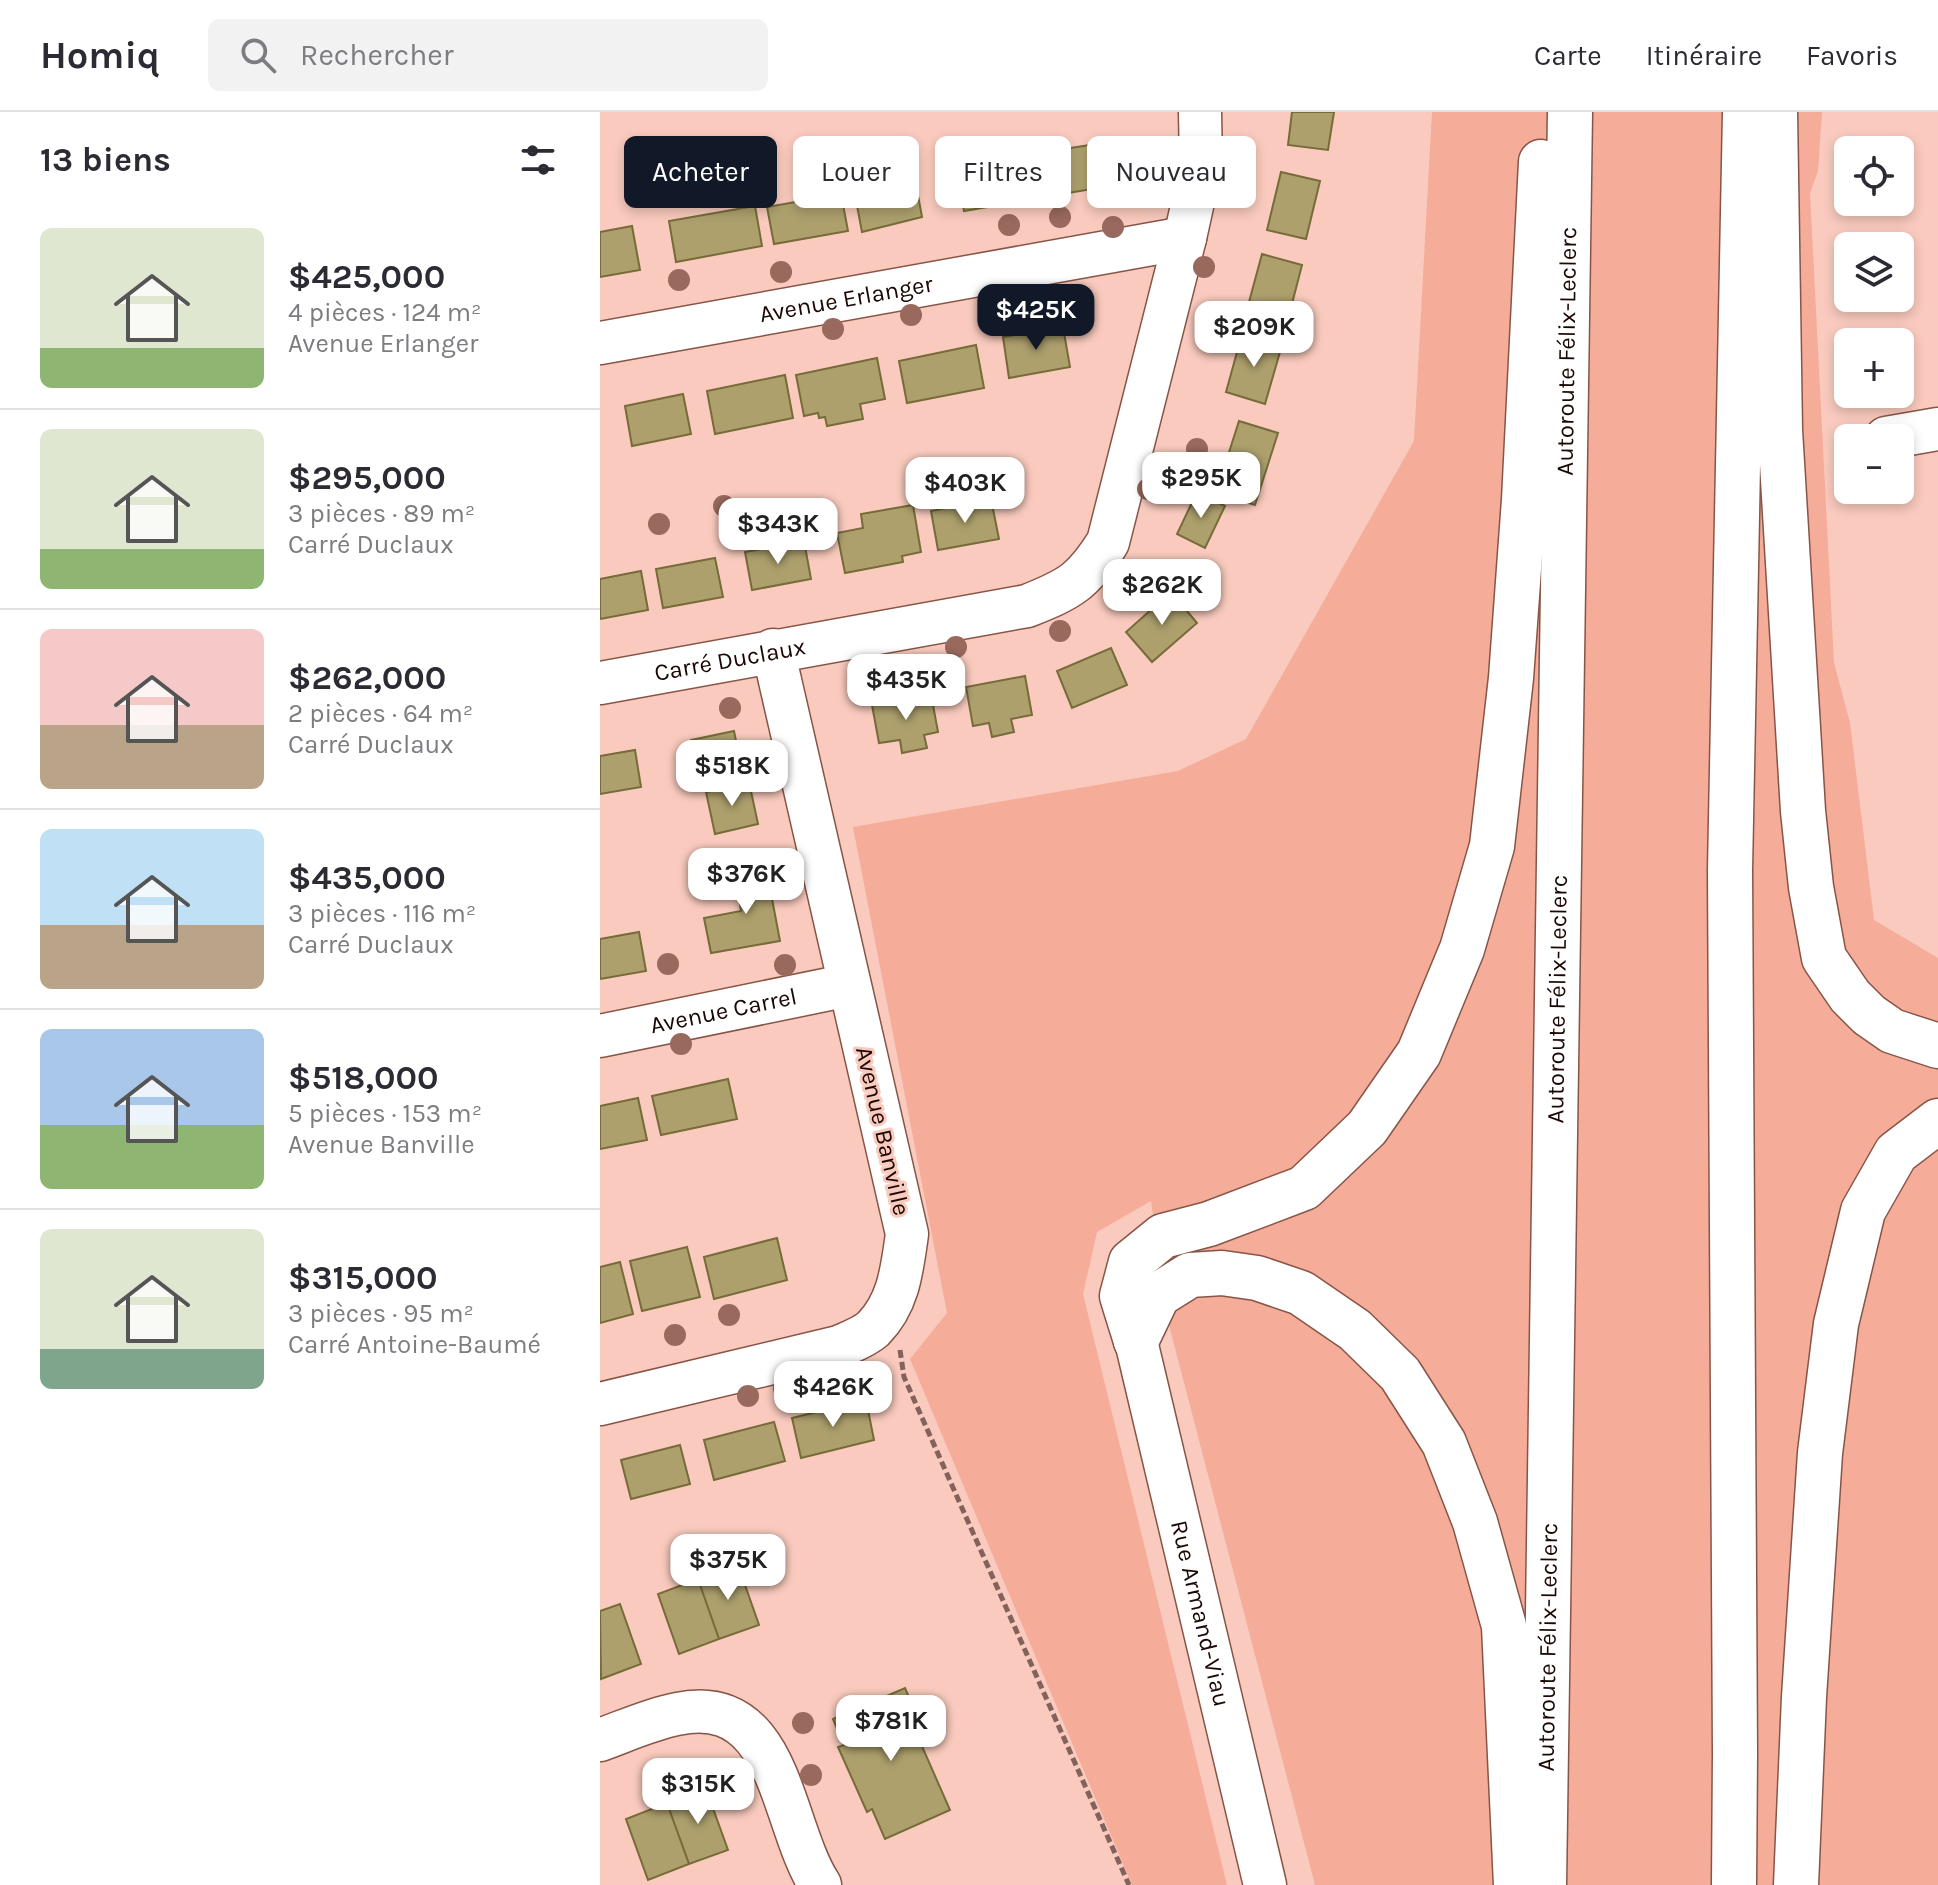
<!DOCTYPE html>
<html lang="fr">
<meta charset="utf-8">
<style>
body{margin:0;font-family:Karla,sans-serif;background:#f2f2f3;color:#2b2b33;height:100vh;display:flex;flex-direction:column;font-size:30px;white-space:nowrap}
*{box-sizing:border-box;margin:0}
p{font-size:26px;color:#7c7c81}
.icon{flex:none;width:44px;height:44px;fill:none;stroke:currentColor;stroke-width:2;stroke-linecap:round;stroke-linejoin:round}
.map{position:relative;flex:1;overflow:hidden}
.sheet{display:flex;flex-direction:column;background:#fff;width:600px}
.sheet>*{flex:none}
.banner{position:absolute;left:24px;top:24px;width:760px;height:72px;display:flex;gap:16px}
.controls{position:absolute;left:1234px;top:24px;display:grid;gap:16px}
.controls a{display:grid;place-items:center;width:80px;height:80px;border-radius:12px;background:#fff;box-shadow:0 4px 12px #0003;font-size:40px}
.price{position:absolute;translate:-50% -68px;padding:0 18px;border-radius:16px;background:#fff;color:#222;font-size:26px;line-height:52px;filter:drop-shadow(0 2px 4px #0008)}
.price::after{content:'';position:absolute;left:50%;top:48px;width:24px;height:18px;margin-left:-12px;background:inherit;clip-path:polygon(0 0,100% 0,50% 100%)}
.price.current{background:#111827;color:#fff}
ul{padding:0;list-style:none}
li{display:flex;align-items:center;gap:24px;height:200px;padding:0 40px}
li+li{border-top:2px solid #e1e1e2}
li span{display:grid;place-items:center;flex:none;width:224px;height:160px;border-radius:12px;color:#555}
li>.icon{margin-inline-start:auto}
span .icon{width:96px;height:96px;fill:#fffc;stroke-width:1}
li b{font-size:34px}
h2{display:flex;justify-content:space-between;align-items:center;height:96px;padding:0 40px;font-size:34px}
.tag{padding:0 28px;border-radius:12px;background:#fff;box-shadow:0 4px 12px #0003;font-size:28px;line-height:72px}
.tag.current{background:#111827;color:#fff}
header{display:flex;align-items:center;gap:48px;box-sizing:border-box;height:112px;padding:0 40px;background:#fff;border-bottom:2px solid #e1e1e2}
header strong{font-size:38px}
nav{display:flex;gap:44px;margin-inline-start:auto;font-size:28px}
.search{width:560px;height:72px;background:#f2f2f3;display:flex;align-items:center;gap:20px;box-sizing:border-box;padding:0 28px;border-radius:12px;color:#7c7c81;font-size:30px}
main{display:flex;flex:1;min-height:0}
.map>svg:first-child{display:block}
.green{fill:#f5ac98}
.building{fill:#ada06d;stroke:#776b39;stroke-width:2}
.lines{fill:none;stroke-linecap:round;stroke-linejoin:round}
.minor-casing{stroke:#875547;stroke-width:45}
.highway-casing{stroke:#875547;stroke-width:47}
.path{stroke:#82625a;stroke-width:5;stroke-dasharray:8 4;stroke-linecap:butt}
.minor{stroke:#fff;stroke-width:42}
.highway{stroke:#fff;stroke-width:44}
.tree{fill:#98695c}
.labels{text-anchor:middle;stroke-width:6;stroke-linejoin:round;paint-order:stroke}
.street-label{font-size:24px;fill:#1b0804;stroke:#f9cabd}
</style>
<header>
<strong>Homiq</strong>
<div class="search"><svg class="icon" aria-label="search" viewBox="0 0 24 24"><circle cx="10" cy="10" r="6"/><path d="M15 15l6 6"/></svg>Rechercher</div>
<nav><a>Carte</a><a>Itinéraire</a><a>Favoris</a></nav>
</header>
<main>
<section class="sheet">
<h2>13 biens<svg class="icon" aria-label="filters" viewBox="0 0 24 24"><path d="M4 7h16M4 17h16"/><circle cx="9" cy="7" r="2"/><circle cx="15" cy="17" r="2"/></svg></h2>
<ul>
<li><span style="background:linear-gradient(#dfe7d0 75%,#8fb573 0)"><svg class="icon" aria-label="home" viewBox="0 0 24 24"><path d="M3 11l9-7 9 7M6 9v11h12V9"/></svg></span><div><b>$425,000</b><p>4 pièces · 124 m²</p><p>Avenue Erlanger</p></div></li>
<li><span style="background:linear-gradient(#dfe7d0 75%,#8fb573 0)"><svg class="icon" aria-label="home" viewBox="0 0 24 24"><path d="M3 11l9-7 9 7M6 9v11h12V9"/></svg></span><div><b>$295,000</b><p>3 pièces · 89 m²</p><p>Carré Duclaux</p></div></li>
<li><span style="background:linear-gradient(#f6c9c9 60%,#b9a48a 0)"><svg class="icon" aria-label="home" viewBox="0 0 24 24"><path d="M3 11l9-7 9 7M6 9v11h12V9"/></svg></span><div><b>$262,000</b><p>2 pièces · 64 m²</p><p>Carré Duclaux</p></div></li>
<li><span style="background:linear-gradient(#bfe0f5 60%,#b9a48a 0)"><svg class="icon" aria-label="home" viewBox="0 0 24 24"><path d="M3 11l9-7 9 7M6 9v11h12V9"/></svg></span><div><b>$435,000</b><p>3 pièces · 116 m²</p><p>Carré Duclaux</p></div></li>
<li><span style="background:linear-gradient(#a9c7e8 60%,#8fb573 0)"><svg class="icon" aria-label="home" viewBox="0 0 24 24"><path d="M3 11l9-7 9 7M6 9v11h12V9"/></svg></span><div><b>$518,000</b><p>5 pièces · 153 m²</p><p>Avenue Banville</p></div></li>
<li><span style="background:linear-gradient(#dfe7d0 75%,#7fa58c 0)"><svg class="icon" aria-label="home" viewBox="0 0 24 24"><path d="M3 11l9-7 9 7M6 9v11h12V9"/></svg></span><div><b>$315,000</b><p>3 pièces · 95 m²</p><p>Carré Antoine-Baumé</p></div></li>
</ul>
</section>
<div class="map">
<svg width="1338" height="1773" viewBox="0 0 1338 1773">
<rect width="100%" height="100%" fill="#f9cabd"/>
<!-- green -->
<path class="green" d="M832,0H1222L1218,59L1210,81L1234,551L1250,611L1274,808L1338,846V1773H715L570,1217L551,1089L497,1120L483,1182L627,1773H532L310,1247L347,1201L253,715L578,659L646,627L814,329Z"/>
<!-- building -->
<path class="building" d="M692,0H734L728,38L688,33Z
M510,30L517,73L431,87L424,43Z
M416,47L423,89L364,99L357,57Z
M681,60L720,69L706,127L667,118Z
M315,67L322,105L262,120L254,78Z
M241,82L248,119L174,132L167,95Z
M155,94L162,134L76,150L69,109Z
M32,114L40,158L0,165V120Z
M662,142L702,153L687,211L646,201Z
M463,215L470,255L409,266L403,225Z
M642,222L682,233L665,292L626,280Z
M376,233L384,276L307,291L299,249Z
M277,246L285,287L260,292L263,307L227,314L225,305L219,306L218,301L204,304L196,263Z
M185,263L193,306L115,322L107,279Z
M83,282L91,322L32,334L25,294Z
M639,309L678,321L655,393L616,381Z
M597,380L625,394L605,436L577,422Z
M391,387L399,427L338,438L331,399Z
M313,393L321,440L302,444L303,450L245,461L237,421L263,416L261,402Z
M204,429L211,467L152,478L145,440Z
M115,446L123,485L63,496L56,457Z
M41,459L48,498L0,507V467Z
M571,480L597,511L552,550L526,520Z
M511,536L527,573L472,596L457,559Z
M425,564L432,603L411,607L414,620L392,625L389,611L373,614L366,575Z
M331,582L338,620L324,623L327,636L302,641L300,628L279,631L272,593Z
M134,619L142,659L100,669L91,628Z
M35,638L41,675L0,682V644Z
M149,670L158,712L115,722L106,680Z
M166,755L180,829L111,841L104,806L141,799L135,761Z
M39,820L46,859L0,867V827Z
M128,967L137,1007L61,1023L52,984Z
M38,986L47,1028L0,1037V994Z
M177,1126L187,1168L114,1187L104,1145Z
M87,1135L100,1185L42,1199L30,1149Z
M20,1150L33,1202L0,1211V1155Z
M266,1288L274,1328L201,1346L192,1306Z
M174,1310L185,1349L114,1368L104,1328Z
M80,1333L90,1372L31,1387L21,1348Z
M138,1453L159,1513L119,1527L98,1467Z
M98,1467L119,1527L79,1542L58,1482Z
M20,1492L41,1552L1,1567L0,1499Z
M305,1576L328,1629L321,1632L350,1698L285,1727L272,1697L267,1700L238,1635L244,1633L233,1607Z
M106,1677L128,1738L89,1752L67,1691Z
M67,1691L89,1752L48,1768L26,1707Z"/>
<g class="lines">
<defs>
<g id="minor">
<path id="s1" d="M0,231L585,126"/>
<path d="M1286,326L1338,317"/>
<path id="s2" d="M0,571L427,494C470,477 483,470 508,430L585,126L601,53L600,0"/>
<path id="s3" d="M0,924L249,873"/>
<path id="s4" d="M536,1229L665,1773"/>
<path d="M0,1292L239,1235C250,1230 264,1225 273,1217C299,1191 302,1157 307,1122L173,538"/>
<path d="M0,1628C25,1619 51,1607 77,1602C182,1580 180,1711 220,1773"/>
</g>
<g id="highway">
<path d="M1175,0L1180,318L1203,699L1211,775L1224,846L1250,884L1269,903L1292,919L1338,934"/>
<path d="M536,1229L522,1184L531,1150L563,1124L609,1112L704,1076L767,1016L819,941L862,837L892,734L911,566L924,388L941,50"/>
<path d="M536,1229L558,1183L590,1163L622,1161L657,1166L701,1181L755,1218L800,1262L844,1331L875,1410L904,1514L916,1773"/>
<path id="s5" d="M944,1773L970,0"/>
<path d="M1134,1773L1135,1642L1130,758L1145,0"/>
<path d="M1196,1773L1204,1585L1220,1341L1236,1212L1263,1099L1296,1041L1338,1009"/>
</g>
</defs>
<!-- minor casing -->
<use href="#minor" class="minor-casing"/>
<!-- highway casing -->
<use href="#highway" class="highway-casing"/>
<!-- path -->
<path class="path" d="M300,1238L304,1265L529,1773"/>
<!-- minor -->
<use href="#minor" class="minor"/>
<!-- highway -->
<use href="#highway" class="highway"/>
</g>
<!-- trees -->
<g class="tree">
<circle cx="559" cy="48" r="11"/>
<circle cx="634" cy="70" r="11"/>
<circle cx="460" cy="105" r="11"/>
<circle cx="409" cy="113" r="11"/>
<circle cx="513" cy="115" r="11"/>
<circle cx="604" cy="155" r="11"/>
<circle cx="181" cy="160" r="11"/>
<circle cx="79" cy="168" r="11"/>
<circle cx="409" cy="185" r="11"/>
<circle cx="311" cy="203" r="11"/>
<circle cx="233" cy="217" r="11"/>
<circle cx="597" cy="337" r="11"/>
<circle cx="548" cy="377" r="11"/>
<circle cx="124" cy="394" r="11"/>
<circle cx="59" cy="412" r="11"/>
<circle cx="529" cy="468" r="11"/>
<circle cx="460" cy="519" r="11"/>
<circle cx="356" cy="535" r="11"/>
<circle cx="258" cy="564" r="11"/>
<circle cx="130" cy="596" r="11"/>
<circle cx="68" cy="852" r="11"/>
<circle cx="185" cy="853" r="11"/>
<circle cx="81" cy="932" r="11"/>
<circle cx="129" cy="1203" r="11"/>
<circle cx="75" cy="1223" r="11"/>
<circle cx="184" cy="1276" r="11"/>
<circle cx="148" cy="1284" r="11"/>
<circle cx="203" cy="1611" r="11"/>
<circle cx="211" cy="1663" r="11"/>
</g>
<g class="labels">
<!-- street labels -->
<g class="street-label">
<text dy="8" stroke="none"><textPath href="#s1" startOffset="250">Avenue Erlanger</textPath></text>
<text dy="8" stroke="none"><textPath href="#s5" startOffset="1534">Autoroute Félix-Leclerc</textPath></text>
<text dy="8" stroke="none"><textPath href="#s2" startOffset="132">Carré Duclaux</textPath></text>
<text dy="8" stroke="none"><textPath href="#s5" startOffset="886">Autoroute Félix-Leclerc</textPath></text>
<text dy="8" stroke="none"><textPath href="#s3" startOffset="126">Avenue Carrel</textPath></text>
<text transform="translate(283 1019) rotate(77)" y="8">Avenue Banville</text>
<text dy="8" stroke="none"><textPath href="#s4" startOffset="280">Rue Armand-Viau</textPath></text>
<text dy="8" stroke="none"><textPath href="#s5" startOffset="238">Autoroute Félix-Leclerc</textPath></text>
</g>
</g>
</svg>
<div class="controls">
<a><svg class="icon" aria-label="locate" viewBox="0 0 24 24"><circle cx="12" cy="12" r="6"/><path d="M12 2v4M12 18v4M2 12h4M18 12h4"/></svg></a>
<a><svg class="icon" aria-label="layers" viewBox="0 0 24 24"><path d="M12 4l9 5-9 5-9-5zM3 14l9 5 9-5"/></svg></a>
<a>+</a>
<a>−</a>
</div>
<b class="price current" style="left:436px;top:240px">$425K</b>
<b class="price" style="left:654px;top:257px">$209K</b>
<b class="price" style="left:601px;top:408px">$295K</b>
<b class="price" style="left:365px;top:413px">$403K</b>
<b class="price" style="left:178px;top:454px">$343K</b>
<b class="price" style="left:562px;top:515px">$262K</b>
<b class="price" style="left:306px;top:610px">$435K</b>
<b class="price" style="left:132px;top:696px">$518K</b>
<b class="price" style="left:146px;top:804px">$376K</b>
<b class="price" style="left:233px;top:1317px">$426K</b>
<b class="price" style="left:128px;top:1490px">$375K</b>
<b class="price" style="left:291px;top:1651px">$781K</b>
<b class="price" style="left:98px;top:1714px">$315K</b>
<div class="banner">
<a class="tag current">Acheter</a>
<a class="tag">Louer</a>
<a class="tag">Filtres</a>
<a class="tag">Nouveau</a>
</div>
</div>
</main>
